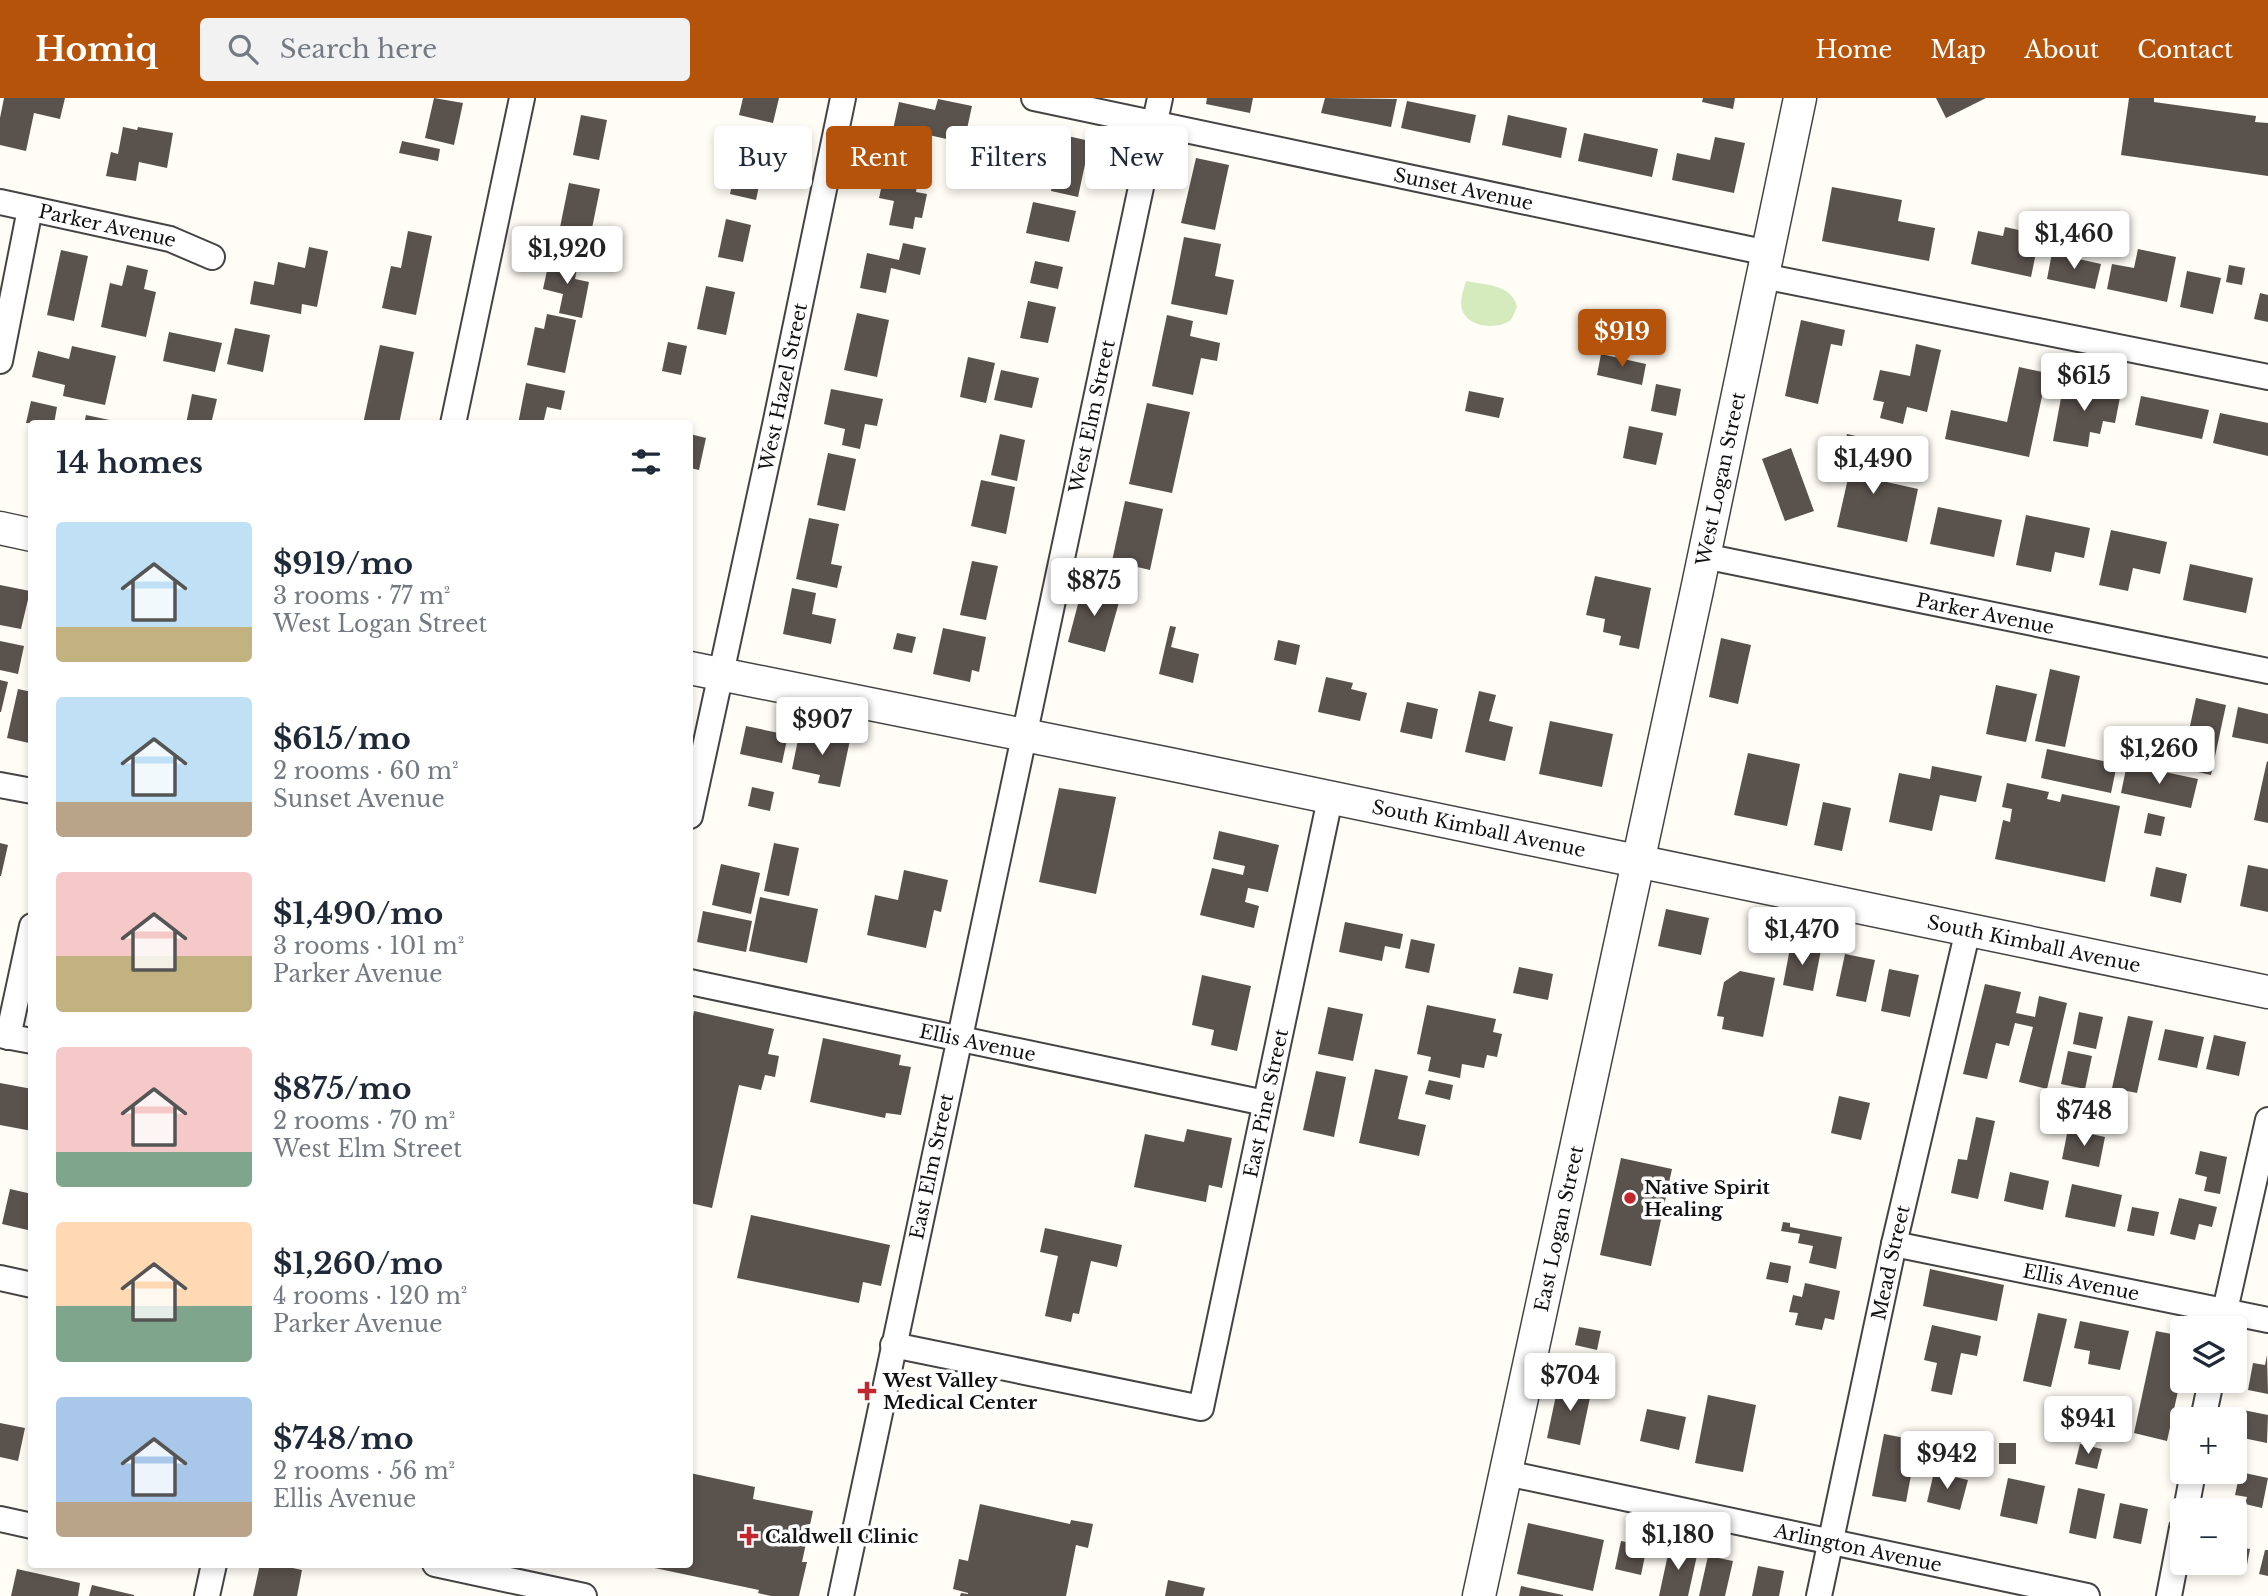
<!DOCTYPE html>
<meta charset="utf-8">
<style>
body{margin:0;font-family:"Libre Baskerville",serif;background:#f2f2f3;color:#1f2937;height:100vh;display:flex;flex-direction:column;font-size:26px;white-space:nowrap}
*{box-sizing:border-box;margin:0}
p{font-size:23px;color:#747a83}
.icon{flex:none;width:38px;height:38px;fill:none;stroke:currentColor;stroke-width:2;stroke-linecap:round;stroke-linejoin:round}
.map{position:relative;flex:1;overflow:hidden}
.side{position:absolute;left:28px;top:322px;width:665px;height:1148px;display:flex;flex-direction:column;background:#fff;border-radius:7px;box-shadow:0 4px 10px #0003}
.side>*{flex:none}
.guide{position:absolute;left:714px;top:28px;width:665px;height:63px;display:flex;gap:14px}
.controls{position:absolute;left:2170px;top:1218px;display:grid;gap:14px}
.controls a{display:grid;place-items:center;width:77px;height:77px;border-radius:7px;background:#fff;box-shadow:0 4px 10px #0003;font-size:35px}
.price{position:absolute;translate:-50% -60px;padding:0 16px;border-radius:7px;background:#fff;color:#222;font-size:23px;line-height:46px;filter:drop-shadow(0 2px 4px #0008)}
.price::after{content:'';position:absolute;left:50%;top:42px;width:21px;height:16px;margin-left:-10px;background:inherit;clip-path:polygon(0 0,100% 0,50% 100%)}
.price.active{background:#b45309;color:#fff}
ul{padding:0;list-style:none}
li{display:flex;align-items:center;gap:21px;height:175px;padding:0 28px}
li span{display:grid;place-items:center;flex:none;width:196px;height:140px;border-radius:7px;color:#555}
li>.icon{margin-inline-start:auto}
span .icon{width:84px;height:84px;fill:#fffc;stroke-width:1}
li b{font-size:30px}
h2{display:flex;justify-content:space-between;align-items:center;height:84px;padding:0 28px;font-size:30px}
.chip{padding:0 24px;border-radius:7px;background:#fff;box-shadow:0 4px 10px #0003;font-size:24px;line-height:63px}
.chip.active{background:#b45309;color:#fff}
header{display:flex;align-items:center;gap:42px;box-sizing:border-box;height:98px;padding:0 35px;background:#b45309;color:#fff}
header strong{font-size:33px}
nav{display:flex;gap:38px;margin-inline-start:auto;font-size:24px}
.search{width:490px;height:63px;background:#f2f2f3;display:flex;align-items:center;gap:18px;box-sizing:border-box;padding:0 24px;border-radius:7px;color:#747a83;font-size:26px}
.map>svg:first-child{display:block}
.green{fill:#d5ebbd}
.building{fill:#5a524d}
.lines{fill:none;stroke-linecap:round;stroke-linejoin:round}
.minor-casing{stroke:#444;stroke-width:28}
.tertiary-casing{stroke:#444;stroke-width:35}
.minor{stroke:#fff;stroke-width:24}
.tertiary{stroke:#fff;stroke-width:32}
.poi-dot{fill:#c4262e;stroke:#fff;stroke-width:2.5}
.labels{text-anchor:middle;stroke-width:7;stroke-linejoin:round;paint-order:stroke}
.street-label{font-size:19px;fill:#111;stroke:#fff}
.poi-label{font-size:19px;font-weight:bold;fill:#111;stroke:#fff;text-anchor:start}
</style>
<header>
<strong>Homiq</strong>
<div class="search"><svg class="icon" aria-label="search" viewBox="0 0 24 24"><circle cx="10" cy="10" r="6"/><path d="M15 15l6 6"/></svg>Search here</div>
<nav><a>Home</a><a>Map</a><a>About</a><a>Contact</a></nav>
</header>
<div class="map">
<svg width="2268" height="1498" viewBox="0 0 2268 1498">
<rect width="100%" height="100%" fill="#fffdf5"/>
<!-- green -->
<path class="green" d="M1466,183C1485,187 1512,186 1517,209L1511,222C1498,232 1467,230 1462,211C1459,202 1464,191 1466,183Z"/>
<!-- building -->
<path class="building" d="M4,0H65L60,21L34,15L26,53L0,47V20Z
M434,0L463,5L454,47L425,40Z
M743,0H779L773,25L739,17Z
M1207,0H1253L1250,15L1206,6Z
M1325,0L1397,1L1391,29L1321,15Z
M1703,0H1735L1733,11L1702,4Z
M1936,0H1986L1946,20Z
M2129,0H2154V4L2256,18L2255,24L2268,25V78L2121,57Z
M938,1L972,8L964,45L920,35L919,42L892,36L899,4L935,12Z
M1407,3L1476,17L1470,45L1401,30Z
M581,17L607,22L599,62L573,57Z
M1508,17L1567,30L1561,60L1502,47Z
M123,29L137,32L138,29L173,35L167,70L139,64L136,83L106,78L111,54L118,56Z
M1584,35L1658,51L1652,79L1578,63Z
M1063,37L1090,43L1078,99L1051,93Z
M1715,39L1745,45L1734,95L1672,82L1677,55L1710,62Z
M402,43L440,51L438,63L399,55Z
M740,49L766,55L756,102L730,96Z
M1196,60L1229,67L1215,132L1181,125Z
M885,73L918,79L916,94L927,96L922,120L915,119L913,131L889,127L894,103L879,100Z
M569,85L600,91L589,145L558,139Z
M1832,89L1902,102L1898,123L1935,130L1929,163L1822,143Z
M1033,104L1076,113L1069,144L1026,135Z
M726,121L751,127L743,164L718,159Z
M2005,129L2028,134L2026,142L2038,145L2031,179L1971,166L1978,133L2003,138Z
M408,133L432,138L416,217L382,210L391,168L401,170Z
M1184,139L1221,146L1215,178L1234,182L1227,217L1171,206Z
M903,145L926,150L920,177L891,170L886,195L860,190L867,155L899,162Z
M309,149L328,153L317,209L302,206L301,216L250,206L254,183L274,187L278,164L305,170Z
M2138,151L2176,159L2167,204L2107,191L2112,166L2134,170Z
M61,152L88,158L74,223L47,217Z
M2052,155L2101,166L2095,191L2047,181Z
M550,159L578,165L575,181L589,184L582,220L559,215L563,196L543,191Z
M1035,163L1063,169L1058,191L1030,185Z
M127,167L148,172L144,191L156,194L146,239L101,229L110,185L122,188Z
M2229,167L2245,170L2242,187L2226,184Z
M2187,173L2221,180L2213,216L2180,209Z
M706,188L735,194L726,237L697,231Z
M2260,195L2268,197V224L2254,221Z
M1028,203L1056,209L1048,245L1020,240Z
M857,215L889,222L877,279L844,272Z
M547,216L576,222L565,275L527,267L535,229L544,231Z
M1167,217L1193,223L1190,238L1220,245L1217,263L1201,260L1193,297L1152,288Z
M1801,222L1845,232L1842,248L1831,246L1818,306L1785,298Z
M235,230L270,237L263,274L227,266Z
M169,234L222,245L215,274L163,263Z
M668,244L687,248L681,277L662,273Z
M1916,246L1941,252L1927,314L1907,309L1903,326L1880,320L1884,304L1873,302L1880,272L1910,278Z
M380,247L414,254L399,326H363Z
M72,248L116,258L105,307L63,298L65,287L32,279L38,253L69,261Z
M1601,256L1646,266L1642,287L1597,277Z
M968,259L995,265L986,305L960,299Z
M2019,269L2047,275L2029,359L1945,341L1951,312L2007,324Z
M1001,272L1039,280L1032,310L994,302Z
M2064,284L2121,294L2115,325L2103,323L2100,336L2090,334L2088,349L2053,343Z
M526,285L565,293L561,312L547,309L543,326H518Z
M1656,286L1681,291L1676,318L1651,313Z
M831,291L883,301L877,328L865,326L860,351L842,347L845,331L824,326Z
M1469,293L1504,300L1499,320L1465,313Z
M192,296L217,301L211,326H186Z
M2141,298L2209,312L2202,341L2135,327Z
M31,303L57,309L54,326L26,325Z
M1147,305L1190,314L1172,395L1129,386Z
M2220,315L2268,325V358L2213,345Z
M86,317L119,324V326H84Z
M1629,328L1663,335L1656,367L1623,360Z
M690,336L706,340L699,372L690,370Z
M1000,336L1025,342L1017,383L991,377Z
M1847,336L1882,344L1880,353L1871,351L1864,379L1918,391L1907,444L1837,429L1849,376L1838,374Z
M1791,350L1814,413L1785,423L1762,361Z
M828,355L856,361L845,413L817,407Z
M981,382L1015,389L1006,436L971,428Z
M1125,403L1163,411L1150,472L1112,463Z
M1938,409L2002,422L1994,459L1930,446Z
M2026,417L2090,430L2084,460L2055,454L2051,474L2016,467Z
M809,420L839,426L831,466L842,468L837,490L796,481Z
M2111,432L2167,444L2160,476L2133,470L2128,493L2099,487Z
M972,463L998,468L986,522L960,517Z
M2190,466L2253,480L2246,515L2183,502Z
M1595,478L1651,490L1639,551L1619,547L1621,538L1603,534L1605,521L1586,517Z
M0,487L30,493L21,531L0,527Z
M1083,487L1121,497L1105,554L1068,544Z
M792,490L816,495L812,516L836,521L831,546L783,536Z
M1170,528L1176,529L1171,549L1199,556L1193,585L1159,576Z
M943,530L986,539L979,574L972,572L970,584L933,576Z
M897,535L916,539L912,555L893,551Z
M1721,540L1751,547L1738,606L1709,599Z
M1278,542L1300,547L1296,567L1274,562Z
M0,543L24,548L18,576L0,572Z
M2050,571L2080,578L2065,649L2035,643Z
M1326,579L1353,585L1351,591L1367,595L1360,623L1318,614Z
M0,582L8,584L1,614H0Z
M1996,587L2037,596L2026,644L1986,636Z
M18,591L32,594V633L29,645L7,640Z
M1479,593L1496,597L1489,623L1513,629L1505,663L1465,654Z
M2196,600L2226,607L2211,677L2181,670Z
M1407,604L1438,611L1432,641L1400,634Z
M2238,609L2268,616V646L2232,639Z
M1550,623L1613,636L1602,689L1539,676Z
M746,628L788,637L782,665L740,656Z
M800,632L850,642L840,689L818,685L820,677L792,671Z
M2047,651L2117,666L2111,695L2041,680Z
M1748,655L1800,666L1787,728L1734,717Z
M2267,663L2268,664V725L2254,722Z
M2127,666L2198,681L2191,710L2121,695Z
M1932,668L1982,678L1976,704L1940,697L1932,733L1889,724L1899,675L1930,681Z
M2007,685L2049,694L2047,701L2060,704L2062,696L2120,708L2105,784L1995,761L2003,722L2010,724L2012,711L2002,709Z
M752,689L774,694L770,713L748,708Z
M1059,690L1116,699L1096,796L1039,784Z
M1823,704L1851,710L1842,753L1814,747Z
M2148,715L2165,719L2161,738L2144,735Z
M1219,733L1279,747L1268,794L1248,790L1245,804L1259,808L1254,830L1200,817L1212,770L1243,777L1245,768L1213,761Z
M0,745L8,747L1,778H0Z
M774,745L799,750L789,798L764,793Z
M721,766L760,775L751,816L712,807Z
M2248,767L2268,771V814L2240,808Z
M2156,769L2187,776L2181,805L2150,798Z
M904,772L948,782L941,814L934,812L926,850L867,837L875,797L898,802Z
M760,799L818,811L807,865L749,853Z
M1666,811L1709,820L1701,857L1658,848Z
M703,813L752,823L746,854L697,844Z
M1345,824L1403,836L1400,851L1385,848L1382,863L1339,854Z
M1411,841L1435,846L1429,875L1405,870Z
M1791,845L1821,852L1813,893L1783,887Z
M1845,856L1875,862L1866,904L1836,898Z
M1519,869L1553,876L1548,902L1513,895Z
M1889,871L1919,877L1910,919L1881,913Z
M1740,873L1775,880L1763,939L1722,931L1724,919L1717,918L1724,884Z
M1202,877L1251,888L1237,953L1211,947L1214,932L1192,927Z
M1985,886L2021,894L2016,915L2035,919L2039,898L2067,905L2047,991L2019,984L2033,929L2015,925L2009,948L1996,945L1987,981L1963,976Z
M1427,907L1496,921L1493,934L1502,936L1497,959L1487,957L1484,970L1462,966L1460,980L1428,973L1431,959L1417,956Z
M1328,909L1363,916L1353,963L1318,956Z
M694,913L774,931L768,956L779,958L775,979L765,977L761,992L739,987L712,1110L690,1105V936Z
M2079,914L2103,919L2096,951L2073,946Z
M2128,918L2153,923L2137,995L2112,990Z
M2165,931L2204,939L2197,970L2158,962Z
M2214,937L2246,944L2239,978L2206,971Z
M823,940L901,957L899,967L911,969L901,1017L886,1015L885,1020L810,1004Z
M2068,953L2092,958L2085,991L2061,986Z
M1375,971L1408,978L1398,1021L1426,1027L1419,1058L1359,1045Z
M1316,973L1346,979L1334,1039L1303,1032Z
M1429,982L1453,987L1450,1002L1425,996Z
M0,985L32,991V1033L0,1027Z
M1839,998L1870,1005L1861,1042L1831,1035Z
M1976,1019L1995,1023L1978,1101L1951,1095L1958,1061L1967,1062Z
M1187,1031L1232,1040L1222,1090L1209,1087L1206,1104L1134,1089L1145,1036L1184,1044Z
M2068,1031L2105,1039L2099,1069L2062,1061Z
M2200,1053L2227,1059L2220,1096L2204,1093L2207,1079L2195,1076Z
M1621,1060L1672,1071L1651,1168L1600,1157Z
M2010,1074L2049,1083L2043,1112L2004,1103Z
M2072,1086L2122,1097L2115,1129L2065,1119Z
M10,1091L32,1096V1133L2,1126Z
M2179,1100L2217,1109L2212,1129L2199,1126L2195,1142L2170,1136Z
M2132,1109L2159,1114L2154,1138L2127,1133Z
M751,1117L890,1147L881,1188L863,1184L859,1205L737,1180Z
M1783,1124L1790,1125V1129L1842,1139L1836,1171L1809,1165L1813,1148L1798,1145L1800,1136L1781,1133Z
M1045,1130L1122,1147L1117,1169L1091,1163L1079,1216L1073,1215L1071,1224L1045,1218L1058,1158L1040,1154Z
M1770,1164L1791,1168L1788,1185L1766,1181Z
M1930,1171L2004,1187L1997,1223L1923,1208Z
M1805,1185L1840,1193L1834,1222L1825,1220L1822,1232L1795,1227L1798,1215L1789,1214L1793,1197L1802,1199Z
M2038,1215L2067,1221L2051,1289L2023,1283Z
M2080,1223L2129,1233L2120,1272L2088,1266L2090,1253L2074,1250Z
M1932,1227L1981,1238L1977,1258L1961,1255L1952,1297L1931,1293L1937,1265L1924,1262Z
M1579,1229L1601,1233L1597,1252L1575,1247Z
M2156,1233L2182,1238V1275L2167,1343L2134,1335Z
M2267,1257L2268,1296L2248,1292L2253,1265L2265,1267Z
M1559,1283L1592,1290L1580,1347L1547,1340Z
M1708,1297L1756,1307L1743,1374L1695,1365Z
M2063,1301L2084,1305L2080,1323L2059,1319Z
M1647,1311L1686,1319L1679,1352L1640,1343Z
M2243,1312L2268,1317L2267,1345L2238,1339Z
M0,1325L25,1330L18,1363L0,1359Z
M1884,1336L1910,1341L1906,1360L1914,1361L1906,1404L1872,1398Z
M1999,1345H2016V1366H1999Z
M2080,1346L2102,1351L2097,1371L2075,1366Z
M1934,1374L1968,1382L1960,1412L1927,1404Z
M2240,1374L2268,1380L2262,1410L2245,1406L2247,1399L2235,1397Z
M690,1375L755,1389L753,1401L813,1413L802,1464H807L799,1498H771L758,1495L759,1492L645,1468L690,1466Z
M2008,1380L2045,1388L2037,1426L2000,1418Z
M2078,1390L2105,1396L2096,1441L2069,1435Z
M2120,1405L2148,1411L2141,1446L2113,1440Z
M980,1406L1070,1426L1071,1422L1093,1426L1088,1450L1076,1447L1066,1498H960L961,1495L968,1496V1495L953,1491L959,1461L968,1463Z
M1528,1425L1604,1442L1593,1493L1517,1476Z
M1621,1443L1647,1448L1641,1477L1615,1471Z
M1670,1447L1698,1453L1688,1498H1659Z
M2235,1448L2250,1451L2246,1472L2216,1466L2235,1465Z
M2265,1452H2268V1478L2259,1476Z
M1708,1458L1733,1463L1725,1498H1699Z
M260,1466H274L302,1472L297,1498H253Z
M1758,1468L1784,1473L1779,1498H1752Z
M17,1471L80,1485L78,1498H11Z
M1168,1482L1205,1490L1203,1498H1165Z
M92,1487L134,1497V1498H89Z
M1521,1488L1563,1497V1498H1519Z"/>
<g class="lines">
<defs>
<g id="minor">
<path id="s1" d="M1034,0L1768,155"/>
<path id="s2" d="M0,104L170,141L212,159"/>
<path d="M1763,178L2268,279"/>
<path d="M0,263L30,111"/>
<path d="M453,326L522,0"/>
<path id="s3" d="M1704,458L2268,573"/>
<path d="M0,687L32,693"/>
<path id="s4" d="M690,718L775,327L843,0"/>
<path id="s5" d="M690,884L1265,1005"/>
<path d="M0,937L32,943"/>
<path d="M8,939L32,828"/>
<path id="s6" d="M1894,1146L2268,1222"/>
<path d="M0,1180L32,1187"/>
<path d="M2221,1230L2268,1022"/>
<path id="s7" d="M893,1247L1201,1310L1330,701"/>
<path d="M2203,1321L2211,1283"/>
<path id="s8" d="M1506,1375L2087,1498"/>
<path d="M2186,1412L2193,1374"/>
<path d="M0,1421L32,1428"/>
<path d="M435,1466L584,1498"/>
<path d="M207,1498L214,1466"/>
<path id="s9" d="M841,1498C945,998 1053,499 1160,0"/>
<path id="s10" d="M1819,1498L1894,1146L1968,832"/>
<path d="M2169,1498L2182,1430"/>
</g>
<g id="tertiary">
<path d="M0,430L32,437"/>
<path id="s11" d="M690,570L1174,667L2268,894"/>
<path id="s12" d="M1479,1498L1697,492L1800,0"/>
</g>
</defs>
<!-- minor casing -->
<use href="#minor" class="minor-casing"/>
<!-- tertiary casing -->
<use href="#tertiary" class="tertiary-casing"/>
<!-- minor -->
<use href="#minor" class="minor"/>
<!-- tertiary -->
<use href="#tertiary" class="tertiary"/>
</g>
<!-- markers -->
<g class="poi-dot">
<circle cx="1630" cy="1100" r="7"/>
<path d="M863.5 1282.5h7v7h7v7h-7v7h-7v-7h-7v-7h7z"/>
<path d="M745.5 1427.5h7v7h7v7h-7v7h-7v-7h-7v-7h7z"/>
</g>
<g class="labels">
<!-- street labels -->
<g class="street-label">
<text dy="7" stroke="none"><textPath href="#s1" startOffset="439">Sunset Avenue</textPath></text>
<text dy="7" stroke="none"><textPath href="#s2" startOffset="110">Parker Avenue</textPath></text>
<text dy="7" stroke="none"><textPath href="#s4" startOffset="439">West Hazel Street</textPath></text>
<text dy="7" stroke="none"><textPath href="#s9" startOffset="1206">West Elm Street</textPath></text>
<text dy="7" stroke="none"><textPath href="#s12" startOffset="1143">West Logan Street</textPath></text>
<text dy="7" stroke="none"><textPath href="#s3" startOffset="287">Parker Avenue</textPath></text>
<text dy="7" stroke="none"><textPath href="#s11" startOffset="805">South Kimball Avenue</textPath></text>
<text dy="7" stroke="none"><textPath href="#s11" startOffset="1372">South Kimball Avenue</textPath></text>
<text dy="7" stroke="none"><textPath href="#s5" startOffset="294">Ellis Avenue</textPath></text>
<text dy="7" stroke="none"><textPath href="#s7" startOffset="626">East Pine Street</textPath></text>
<text dy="7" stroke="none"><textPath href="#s9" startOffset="439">East Elm Street</textPath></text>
<text dy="7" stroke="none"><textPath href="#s12" startOffset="376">East Logan Street</textPath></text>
<text dy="7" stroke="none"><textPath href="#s10" startOffset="341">Mead Street</textPath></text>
<text dy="7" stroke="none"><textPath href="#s6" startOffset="191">Ellis Avenue</textPath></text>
<text dy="7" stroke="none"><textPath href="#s8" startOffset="360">Arlington Avenue</textPath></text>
</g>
<!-- poi labels -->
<g class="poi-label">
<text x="1644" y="1096">Native Spirit<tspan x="1644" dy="22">Healing</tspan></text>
<text x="883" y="1289">West Valley<tspan x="883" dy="22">Medical Center</tspan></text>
<text x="765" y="1445">Caldwell Clinic</text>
</g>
</g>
</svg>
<div class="controls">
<a><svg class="icon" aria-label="layers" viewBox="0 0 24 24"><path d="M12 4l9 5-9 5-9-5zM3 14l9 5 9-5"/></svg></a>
<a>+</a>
<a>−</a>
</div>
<b class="price" style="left:2074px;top:173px">$1,460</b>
<b class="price" style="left:567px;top:188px">$1,920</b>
<b class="price active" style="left:1622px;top:271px">$919</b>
<b class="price" style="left:2084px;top:315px">$615</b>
<b class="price" style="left:1873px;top:398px">$1,490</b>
<b class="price" style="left:1094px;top:520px">$875</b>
<b class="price" style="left:822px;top:659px">$907</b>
<b class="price" style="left:2159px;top:688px">$1,260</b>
<b class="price" style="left:1802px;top:869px">$1,470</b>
<b class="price" style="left:2084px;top:1050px">$748</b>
<b class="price" style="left:1570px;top:1315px">$704</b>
<b class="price" style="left:2088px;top:1358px">$941</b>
<b class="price" style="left:1947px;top:1393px">$942</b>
<b class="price" style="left:1678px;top:1474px">$1,180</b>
<div class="guide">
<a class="chip">Buy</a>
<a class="chip active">Rent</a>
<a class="chip">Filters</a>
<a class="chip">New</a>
</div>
<section class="side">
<h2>14 homes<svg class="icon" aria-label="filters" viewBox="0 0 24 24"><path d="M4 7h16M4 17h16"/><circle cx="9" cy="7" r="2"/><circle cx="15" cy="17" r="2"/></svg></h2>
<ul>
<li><span style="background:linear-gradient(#bfe0f5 75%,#c2b280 0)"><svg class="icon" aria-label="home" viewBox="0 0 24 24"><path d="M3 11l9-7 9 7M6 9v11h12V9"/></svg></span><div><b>$919/mo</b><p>3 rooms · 77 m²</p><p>West Logan Street</p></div></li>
<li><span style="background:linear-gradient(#bfe0f5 75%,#b9a48a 0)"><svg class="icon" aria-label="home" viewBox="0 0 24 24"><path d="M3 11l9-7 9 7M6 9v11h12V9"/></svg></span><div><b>$615/mo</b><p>2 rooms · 60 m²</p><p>Sunset Avenue</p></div></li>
<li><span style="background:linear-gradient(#f6c9c9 60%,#c2b280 0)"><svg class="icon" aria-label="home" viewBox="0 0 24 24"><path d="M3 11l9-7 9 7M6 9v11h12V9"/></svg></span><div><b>$1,490/mo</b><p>3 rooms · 101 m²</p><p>Parker Avenue</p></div></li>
<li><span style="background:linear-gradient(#f6c9c9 75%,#7fa58c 0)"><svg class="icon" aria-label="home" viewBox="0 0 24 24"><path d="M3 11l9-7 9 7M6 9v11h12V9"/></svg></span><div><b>$875/mo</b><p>2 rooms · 70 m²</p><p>West Elm Street</p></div></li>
<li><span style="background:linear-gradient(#ffd9b3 60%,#7fa58c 0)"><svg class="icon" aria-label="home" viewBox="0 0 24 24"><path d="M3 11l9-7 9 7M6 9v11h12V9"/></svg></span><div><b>$1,260/mo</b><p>4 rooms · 120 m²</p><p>Parker Avenue</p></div></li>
<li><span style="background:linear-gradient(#a9c7e8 75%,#b9a48a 0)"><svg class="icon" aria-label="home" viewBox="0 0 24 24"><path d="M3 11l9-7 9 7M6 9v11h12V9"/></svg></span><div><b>$748/mo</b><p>2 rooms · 56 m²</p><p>Ellis Avenue</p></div></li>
</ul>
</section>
</div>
